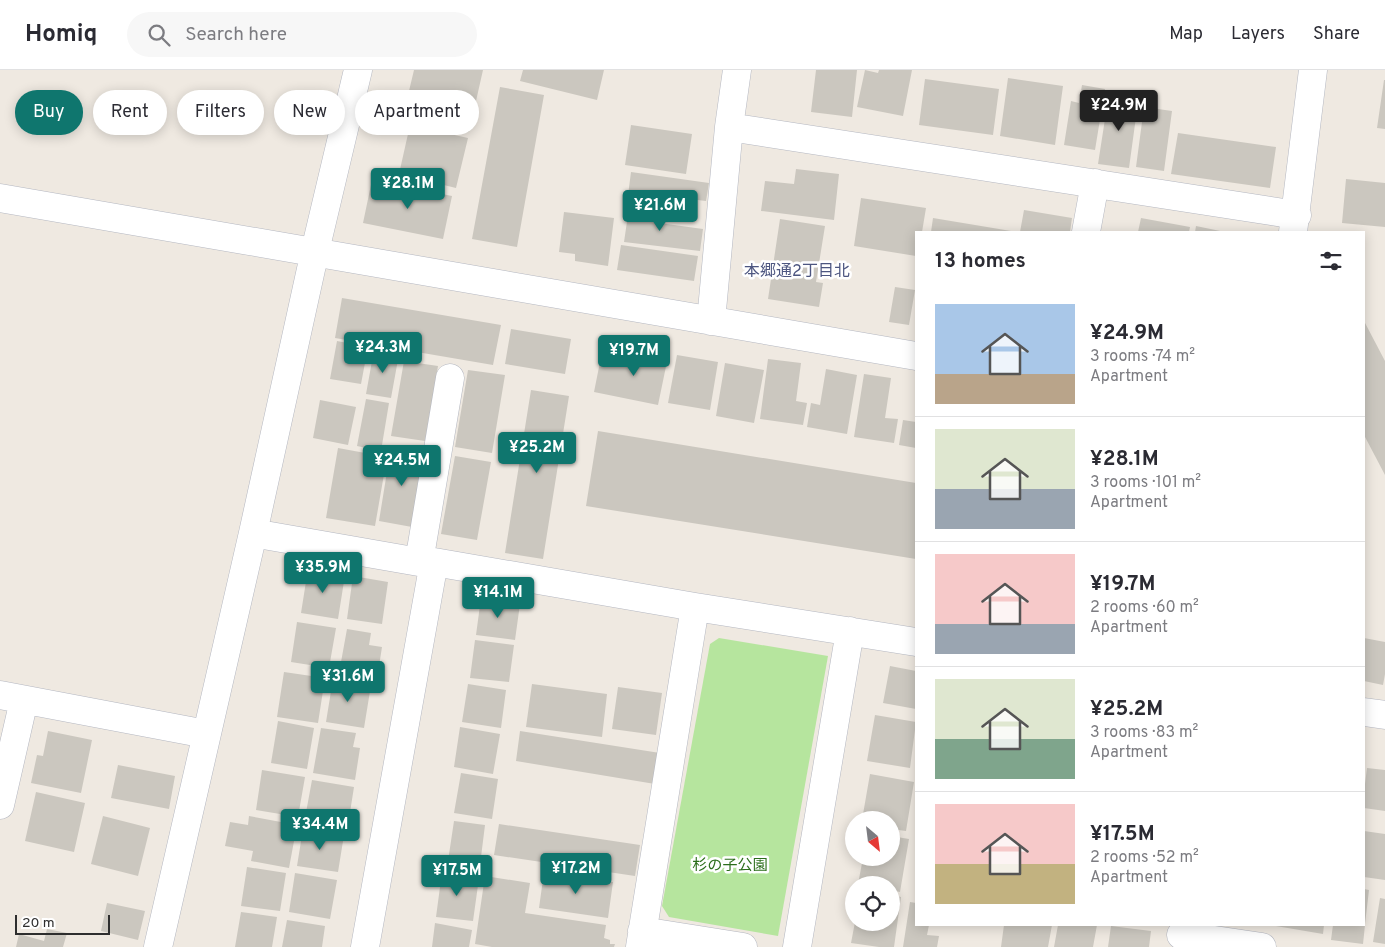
<!DOCTYPE html>
<meta charset="utf-8">
<style>
body{margin:0;font-family:Overpass,"Noto Sans JP",sans-serif;background:#f7f7f7;color:#2b2b33;height:100vh;display:flex;flex-direction:column;font-size:19px;white-space:nowrap}
*{box-sizing:border-box;margin:0}
p{font-size:16px;color:#7c7c81}
.icon{flex:none;width:28px;height:28px;fill:none;stroke:currentColor;stroke-width:2;stroke-linecap:round;stroke-linejoin:round}
.map{position:relative;flex:1;overflow:hidden}
.sheet{position:absolute;left:915px;top:161px;width:450px;height:695px;display:flex;flex-direction:column;background:#fff;border-radius:0px;box-shadow:0 2px 12px #0003}
.sheet>*{flex:none}
.banner{position:absolute;left:15px;top:20px;width:475px;height:45px;display:flex;gap:10px}
.needle{width:32px;rotate:152deg}
.controls{position:absolute;left:845px;top:741px;display:grid;gap:10px}
.controls a{display:grid;place-items:center;width:55px;height:55px;border-radius:50%;background:#fff;box-shadow:0 2px 12px #0003;font-size:25px}
.scale{position:absolute;left:15px;bottom:12px;width:95px;box-sizing:border-box;padding-left:5px;border:2px solid #2e2e2e;border-top:0;font-size:14px;line-height:18px;white-space:nowrap;color:#2e2e2e;-webkit-text-stroke:4px #fff;paint-order:stroke}
.price{position:absolute;translate:-50% -42px;padding:0 11px;border-radius:5px;background:#0f766e;color:#fff;font-size:16px;line-height:32px;filter:drop-shadow(0 1px 2px #0008)}
.price::after{content:'';position:absolute;left:50%;top:30px;width:15px;height:11px;margin-left:-8px;background:inherit;clip-path:polygon(0 0,100% 0,50% 100%)}
.price.selected{background:#222;color:#fff}
ul{padding:0;list-style:none}
li{display:flex;align-items:center;gap:15px;height:125px;padding:0 20px}
li+li{border-top:1px solid #e1e1e2}
li span{display:grid;place-items:center;flex:none;width:140px;height:100px;border-radius:0px;color:#555}
li>.icon{margin-inline-start:auto}
span .icon{width:60px;height:60px;fill:#fffc;stroke-width:1}
li b{font-size:21px}
h2{display:flex;justify-content:space-between;align-items:center;height:60px;padding:0 20px;font-size:21px}
.tag{padding:0 18px;border-radius:22px;background:#fff;box-shadow:0 2px 12px #0003;font-size:18px;line-height:45px}
.tag.selected{background:#0f766e;color:#fff}
header{display:flex;align-items:center;gap:30px;box-sizing:border-box;height:70px;padding:0 25px;background:#fff;border-bottom:1px solid #e1e1e2}
header strong{font-size:24px}
nav{display:flex;gap:28px;margin-inline-start:auto;font-size:18px}
.search{width:350px;height:45px;background:#f7f7f7;display:flex;align-items:center;gap:12px;box-sizing:border-box;padding:0 18px;border-radius:28px;color:#7c7c81;font-size:19px}
.map>svg:first-child{display:block}
.green{fill:#b6e59e}
.building{fill:#cbc7bf}
.lines{fill:none;stroke-linecap:round;stroke-linejoin:round}
.minor-casing{stroke:#b4b7c1;stroke-width:29}
.minor{stroke:#fff;stroke-width:28}
.labels{text-anchor:middle;stroke-width:5;stroke-linejoin:round;paint-order:stroke}
.park-label{font-size:15px;fill:#2c6e1b;stroke:#fff}
.neighbourhood-label{font-size:16px;fill:#4d5680;stroke:#fff}
</style>
<header>
<strong>Homiq</strong>
<div class="search"><svg class="icon" aria-label="search" viewBox="0 0 24 24"><circle cx="10" cy="10" r="6"/><path d="M15 15l6 6"/></svg>Search here</div>
<nav><a>Map</a><a>Layers</a><a>Share</a></nav>
</header>
<div class="map">
<svg width="1385" height="877" viewBox="0 0 1385 877">
<rect width="100%" height="100%" fill="#efe9e1"/>
<!-- green -->
<path class="green" d="M719,568L828,586L778,866L669,847L662,836L710,574Z"/>
<!-- building -->
<path class="building" d="M414,0H483L469,62L403,46Z
M523,0H604L597,30L520,11Z
M816,0H857L852,47L811,42Z
M865,0L878,3L879,0H912L903,46L857,37Z
M1008,8L1063,16L1055,75L1000,66Z
M925,9L999,19L993,65L919,55Z
M1384,10H1385V59L1377,58Z
M1082,15L1105,19L1095,80L1064,75L1071,31L1079,33Z
M500,17L544,25L517,177L472,169Z
M1115,22L1139,25L1129,98L1098,94L1105,49H1111Z
M1144,37L1172,41L1164,101L1136,97Z
M410,55L468,68L456,118L399,104Z
M631,55L692,64L686,104L625,95Z
M1178,63L1276,77L1270,118L1171,104Z
M796,99L839,104L834,150L761,141L765,111L794,114Z
M631,102L709,113L706,131L656,125L654,137L627,133Z
M1346,109L1385,113V157L1342,153Z
M372,110L452,126L443,169L363,153Z
M861,128L926,138L922,162H916V186L854,176Z
M629,138L653,141L652,152L703,159L700,181L624,172Z
M1024,140L1072,148L1070,162H1020Z
M564,142L614,148L608,196L575,191V184L559,182Z
M933,148L1011,161V162H931Z
M1141,148L1190,157L1189,162H1138Z
M780,149L825,156L816,212L823,213L819,237L768,229Z
M1196,156L1225,162H1195Z
M621,175L698,186L694,211L617,200Z
M895,217L915,220L909,255L889,252Z
M342,228L501,255L493,295L335,268Z
M1364,251L1385,291V405L1364,365Z
M511,259L571,269L565,304L505,294Z
M337,271L368,277L361,314L330,309Z
M641,277L669,282L658,335L594,322L601,287L637,295Z
M374,280L399,284L391,328L366,324Z
M677,285L718,292L710,340L668,333Z
M768,289L801,293L796,331L807,333L803,355L760,349Z
M404,291L438,296L425,371L391,366Z
M725,293L764,300L754,353L716,346Z
M826,299L857,305L847,364L807,357L811,333L820,335Z
M468,300L505,305L492,383L455,377Z
M864,304L891,308L885,348L898,349L894,373L854,367Z
M531,320L569,326L543,489L505,483Z
M366,329L389,333L381,381L357,376Z
M320,330L356,337L348,375L313,368Z
M903,350L916,352V378L899,375Z
M598,361L916,413V489L586,436Z
M391,377L424,382L412,457L379,451Z
M338,378L387,387L375,456L326,448Z
M455,386L491,392L477,470L441,464Z
M308,499L345,505L338,549L301,543Z
M353,506L388,512L382,554L347,549Z
M481,528L520,534L515,570L476,565Z
M297,552L336,558L329,598L291,592Z
M347,559L371,563L369,575L382,577L377,609L339,603Z
M1364,568L1385,572V604L1383,615L1364,611Z
M475,570L514,575L509,612L470,608Z
M890,596L916,601V639L883,633Z
M284,602L325,608L318,653L277,647Z
M333,609L371,615L364,658L326,652Z
M468,614L506,620L501,658L462,652Z
M532,614L607,624L602,667L526,657Z
M618,617L662,623L656,665L612,659Z
M875,645L916,652L910,698L867,691Z
M278,651L314,658L307,699L271,693Z
M460,657L500,664L493,704L454,697Z
M321,658L356,663L353,677L360,678L355,710L313,703Z
M48,661L92,670L81,723L31,713L37,685L43,686Z
M520,661L660,683L655,714L516,691Z
M118,695L175,706L169,739L111,728Z
M1367,698L1385,700V741L1364,738V722Z
M262,700L305,707L298,747L256,740Z
M461,703L498,709L492,749L454,743Z
M870,704L914,712L906,761L891,759V750H862Z
M312,710L354,717L348,755L305,748Z
M36,722L85,733L74,782L25,771Z
M103,746L150,758L138,806L91,794Z
M249,746L297,755L289,798L251,791L253,781L225,776L230,752L248,755Z
M454,751L485,755L480,795L448,791Z
M499,754L640,775L635,806L494,785Z
M303,759L344,765L338,802L297,796Z
M1364,761L1385,764V810L1364,807Z
M891,766L909,769L900,822L891,820V815L858,814L863,788H891Z
M247,797L286,803L280,841L241,836Z
M442,802L479,808L473,851L436,847Z
M544,802L613,812L608,848L539,838Z
M295,803L337,810L330,849L289,842Z
M485,806L530,813L525,843L606,855L604,868L610,870V874H615L614,877H492L475,874Z
M1364,819L1369,820L1365,854H1364Z
M891,825L901,827L894,877H879L851,873L855,852H891Z
M1380,828L1385,829V874L1373,872Z
M910,832L916,833V855H929L927,865L939,866L937,877H903Z
M107,833L145,841L138,870L101,861Z
M241,842L277,847L272,877H235Z
M287,850L325,856L322,877H282Z
M435,853L472,860L469,877H432Z
M1004,855H1052L1048,877H1001Z
M1058,855H1097L1093,877H1054Z
M1270,855H1324L1323,864Z
M1333,855H1365L1363,874L1331,870Z
M1111,856L1151,861L1149,877H1108Z
M47,859L67,863L63,877H16L19,864L44,871Z"/>
<g class="lines">
<defs>
<path id="minor" d="M729,57L1297,145
M0,128L916,286
M1086,162L1095,113
M1293,162L1313,0
M711,251L729,57L737,0
M253,463L419,492H434L695,537L916,572
M419,492L450,308
M0,625L206,664
M1364,642L1385,645
M0,735L24,630
M642,861L743,877
M1181,865L1262,877
M158,877L253,463L315,181L358,0
M365,877L434,492
M640,877L695,537
M797,877L850,561"/>
</defs>
<!-- minor casing -->
<use href="#minor" class="minor-casing"/>
<!-- minor -->
<use href="#minor" class="minor"/>
</g>
<g class="labels">
<!-- park labels -->
<g class="park-label">
<text x="730" y="800">杉の子公園</text>
</g>
<!-- neighbourhood labels -->
<g class="neighbourhood-label">
<text x="797" y="206">本郷通2丁目北</text>
</g>
</g>
</svg>
<div class="controls">
<a><svg class="needle" viewBox="-14 -14 28 28"><path d="M0-13l5 13h-10z" fill="#e53935"/><path d="M0 13l5-13h-10z" fill="#7c7c81"/></svg></a>
<a><svg class="icon" aria-label="locate" viewBox="0 0 24 24"><circle cx="12" cy="12" r="6"/><path d="M12 2v4M12 18v4M2 12h4M18 12h4"/></svg></a>
</div>
<div class="scale">20 m</div>
<b class="price selected" style="left:1119px;top:62px">¥24.9M</b>
<b class="price" style="left:408px;top:140px">¥28.1M</b>
<b class="price" style="left:660px;top:162px">¥21.6M</b>
<b class="price" style="left:383px;top:304px">¥24.3M</b>
<b class="price" style="left:634px;top:307px">¥19.7M</b>
<b class="price" style="left:537px;top:404px">¥25.2M</b>
<b class="price" style="left:402px;top:417px">¥24.5M</b>
<b class="price" style="left:323px;top:524px">¥35.9M</b>
<b class="price" style="left:498px;top:549px">¥14.1M</b>
<b class="price" style="left:348px;top:633px">¥31.6M</b>
<b class="price" style="left:320px;top:781px">¥34.4M</b>
<b class="price" style="left:576px;top:825px">¥17.2M</b>
<b class="price" style="left:457px;top:827px">¥17.5M</b>
<div class="banner">
<a class="tag selected">Buy</a>
<a class="tag">Rent</a>
<a class="tag">Filters</a>
<a class="tag">New</a>
<a class="tag">Apartment</a>
</div>
<section class="sheet">
<h2>13 homes<svg class="icon" aria-label="filters" viewBox="0 0 24 24"><path d="M4 7h16M4 17h16"/><circle cx="9" cy="7" r="2"/><circle cx="15" cy="17" r="2"/></svg></h2>
<ul>
<li><span style="background:linear-gradient(#a9c7e8 70%,#b9a48a 0)"><svg class="icon" aria-label="home" viewBox="0 0 24 24"><path d="M3 11l9-7 9 7M6 9v11h12V9"/></svg></span><div><b>¥24.9M</b><p>3 rooms · 74 m²</p><p>Apartment</p></div></li>
<li><span style="background:linear-gradient(#dfe7d0 60%,#9aa5b1 0)"><svg class="icon" aria-label="home" viewBox="0 0 24 24"><path d="M3 11l9-7 9 7M6 9v11h12V9"/></svg></span><div><b>¥28.1M</b><p>3 rooms · 101 m²</p><p>Apartment</p></div></li>
<li><span style="background:linear-gradient(#f6c9c9 70%,#9aa5b1 0)"><svg class="icon" aria-label="home" viewBox="0 0 24 24"><path d="M3 11l9-7 9 7M6 9v11h12V9"/></svg></span><div><b>¥19.7M</b><p>2 rooms · 60 m²</p><p>Apartment</p></div></li>
<li><span style="background:linear-gradient(#dfe7d0 60%,#7fa58c 0)"><svg class="icon" aria-label="home" viewBox="0 0 24 24"><path d="M3 11l9-7 9 7M6 9v11h12V9"/></svg></span><div><b>¥25.2M</b><p>3 rooms · 83 m²</p><p>Apartment</p></div></li>
<li><span style="background:linear-gradient(#f6c9c9 60%,#c2b280 0)"><svg class="icon" aria-label="home" viewBox="0 0 24 24"><path d="M3 11l9-7 9 7M6 9v11h12V9"/></svg></span><div><b>¥17.5M</b><p>2 rooms · 52 m²</p><p>Apartment</p></div></li>
</ul>
</section>
</div>
